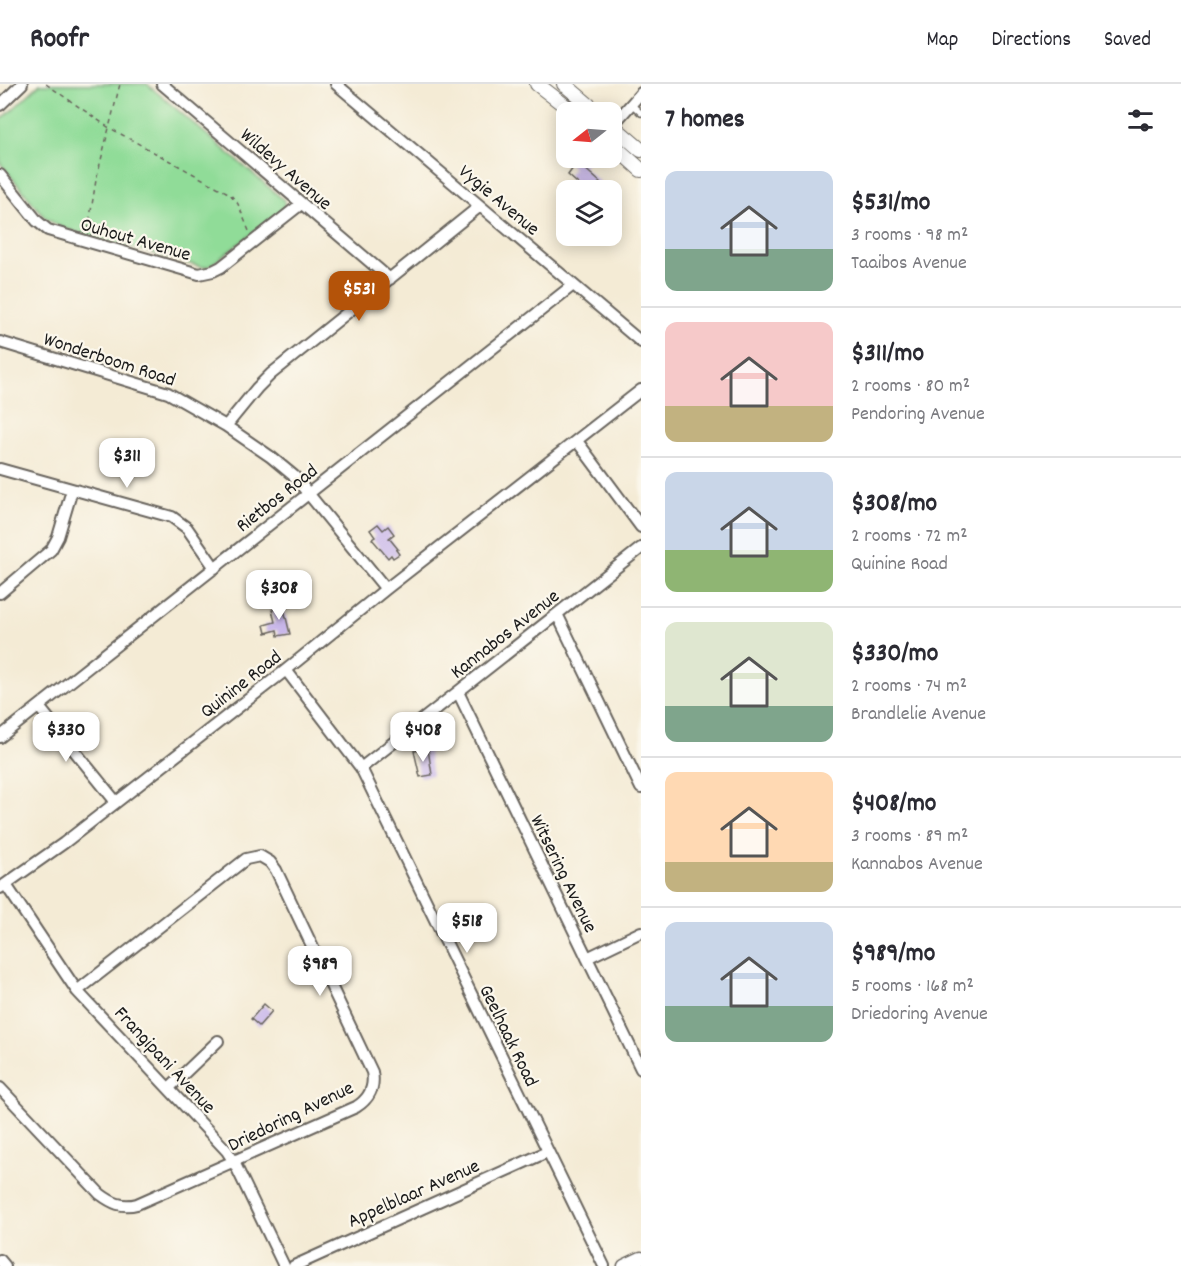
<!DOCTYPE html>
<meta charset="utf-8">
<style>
body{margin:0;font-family:Dekko,sans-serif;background:#f2f2f3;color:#2b2b33;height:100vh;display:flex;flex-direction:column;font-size:22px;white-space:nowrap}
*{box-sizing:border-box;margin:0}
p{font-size:20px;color:#7c7c81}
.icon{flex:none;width:33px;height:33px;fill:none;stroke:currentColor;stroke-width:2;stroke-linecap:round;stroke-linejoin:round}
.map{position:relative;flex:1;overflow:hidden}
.details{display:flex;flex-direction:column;background:#fff;width:540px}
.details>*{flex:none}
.needle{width:39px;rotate:253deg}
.controls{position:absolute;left:556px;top:18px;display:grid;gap:12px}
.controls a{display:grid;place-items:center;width:66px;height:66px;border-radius:12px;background:#fff;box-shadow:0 3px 15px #0003;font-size:30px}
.price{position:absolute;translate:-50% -51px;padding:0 14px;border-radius:12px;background:#fff;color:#222;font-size:20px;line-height:39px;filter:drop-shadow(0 2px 3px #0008)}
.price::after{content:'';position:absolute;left:50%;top:36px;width:18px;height:14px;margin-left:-9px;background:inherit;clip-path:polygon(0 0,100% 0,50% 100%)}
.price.active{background:#b45309;color:#fff}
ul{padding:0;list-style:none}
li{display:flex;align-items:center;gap:18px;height:150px;padding:0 24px}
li+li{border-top:2px solid #e1e1e2}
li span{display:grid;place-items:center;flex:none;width:168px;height:120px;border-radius:12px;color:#555}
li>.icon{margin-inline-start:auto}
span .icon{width:72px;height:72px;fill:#fffc;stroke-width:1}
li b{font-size:26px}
h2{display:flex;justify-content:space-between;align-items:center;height:72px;padding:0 24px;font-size:26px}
header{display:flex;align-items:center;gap:36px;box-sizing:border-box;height:84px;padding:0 30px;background:#fff;border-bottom:2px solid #e1e1e2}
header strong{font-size:28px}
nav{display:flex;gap:33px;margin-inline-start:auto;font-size:21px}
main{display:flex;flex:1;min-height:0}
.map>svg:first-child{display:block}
.green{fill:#90dc98;stroke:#567c5a;stroke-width:1.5}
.building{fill:#c8b6ea}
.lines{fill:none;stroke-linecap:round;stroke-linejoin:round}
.service-casing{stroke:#68645d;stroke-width:8}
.minor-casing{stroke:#68645d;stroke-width:14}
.tertiary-casing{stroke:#68645d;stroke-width:15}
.secondary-casing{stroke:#68645d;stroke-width:16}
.path{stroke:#68645d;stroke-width:1.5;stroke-dasharray:4.5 4.5;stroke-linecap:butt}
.service{stroke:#fff;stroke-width:5}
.minor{stroke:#fff;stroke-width:10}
.tertiary{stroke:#fff;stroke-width:12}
.secondary{stroke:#fff;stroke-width:14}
.labels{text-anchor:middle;stroke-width:4.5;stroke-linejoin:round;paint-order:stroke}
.street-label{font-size:20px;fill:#1c1c1c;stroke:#fbf7ec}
</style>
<header>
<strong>Roofr</strong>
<nav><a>Map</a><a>Directions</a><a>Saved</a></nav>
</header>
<main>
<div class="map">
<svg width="641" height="1182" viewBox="0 0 641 1182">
<rect width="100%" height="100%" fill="#fbf7ec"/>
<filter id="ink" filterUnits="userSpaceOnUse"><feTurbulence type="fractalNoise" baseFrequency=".0167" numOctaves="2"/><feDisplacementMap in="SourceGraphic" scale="12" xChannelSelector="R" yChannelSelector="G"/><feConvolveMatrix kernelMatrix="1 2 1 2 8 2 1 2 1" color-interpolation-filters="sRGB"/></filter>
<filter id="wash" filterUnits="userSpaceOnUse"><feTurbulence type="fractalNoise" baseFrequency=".008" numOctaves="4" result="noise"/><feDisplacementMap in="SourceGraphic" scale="24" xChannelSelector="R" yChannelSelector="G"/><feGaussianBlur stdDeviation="1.35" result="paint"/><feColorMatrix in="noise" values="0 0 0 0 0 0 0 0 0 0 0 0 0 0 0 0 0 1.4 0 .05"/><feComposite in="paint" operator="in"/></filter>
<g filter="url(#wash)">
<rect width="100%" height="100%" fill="#f4ebd5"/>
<!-- green -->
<path class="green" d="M40,0H147L285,117L284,126L208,183H201L62,144L45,134L0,79V37Z"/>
<g id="blocks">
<!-- building -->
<path class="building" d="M575,74H581L587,78L583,83L600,98L593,106H585L568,91L573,84L569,80Z
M378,440L383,446L388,442L394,450L389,454L398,465L396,466L399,470L393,474L391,471L388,474L372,455L375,453L370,446Z
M282,517L290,550L278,552L277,546L266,549L264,541L275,538L272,526L276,525L275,519Z
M428,665L432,691L420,693L414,667Z
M264,920L272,927L259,942L251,935Z"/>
</g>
</g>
<g filter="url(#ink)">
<use href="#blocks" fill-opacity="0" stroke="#68645d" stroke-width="1.5"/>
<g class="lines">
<defs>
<path id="service" d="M631,20L641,29"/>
<path id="minor" d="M162,0L390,195
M336,0L641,258
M0,21L22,0
M612,42L641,9
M0,91L37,137L48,146L199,190L213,187L221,183L301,120
M0,258L168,309L226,342L271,373L294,392L386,505
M226,342L257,304L271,290L480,122
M577,357L641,443
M0,385L172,433L187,444L215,484
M0,509L51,466L58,453L72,406
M557,530L641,704
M286,586L361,684L604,1182
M458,608L641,985
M39,623L116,718
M0,653L573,201
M361,684L641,464
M6,801L77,907L227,1067L234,1078L284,1182
M0,804L64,759L286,586L386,505L641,306
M587,874L641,848
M0,1004L100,1110C112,1119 122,1124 137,1120L356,1023C369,1015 375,1003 372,988L276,786L270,778L260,772L246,775L77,907
M169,1004L218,957
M0,1176L5,1182
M294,1182L547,1068"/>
<path id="tertiary" d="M624,1182L641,1174"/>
<path id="secondary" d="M537,0L573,28
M564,0L597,28
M612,41L641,66
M612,60L641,86"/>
</defs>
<!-- service casing -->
<use href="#service" class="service-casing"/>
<!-- minor casing -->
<use href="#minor" class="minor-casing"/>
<!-- tertiary casing -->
<use href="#tertiary" class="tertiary-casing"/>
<!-- secondary casing -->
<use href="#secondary" class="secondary-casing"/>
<!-- path -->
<path class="path" d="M46,0L108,43L230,110L238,120L249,147
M88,146L96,96L120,0"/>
<!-- service -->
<use href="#service" class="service"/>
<!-- minor -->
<use href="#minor" class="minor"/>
<!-- tertiary -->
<use href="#tertiary" class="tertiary"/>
<!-- secondary -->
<use href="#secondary" class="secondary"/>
</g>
</g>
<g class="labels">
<!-- street labels -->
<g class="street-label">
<text transform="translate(287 84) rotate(41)" y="7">Wildevy Avenue</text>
<text transform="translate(500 115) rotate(40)" y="7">Vygie Avenue</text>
<text transform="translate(136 154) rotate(16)" y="7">Ouhout Avenue</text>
<text transform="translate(110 274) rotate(18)" y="7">Wonderboom Road</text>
<text transform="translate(276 413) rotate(-38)" y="7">Rietbos Road</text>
<text transform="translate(504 549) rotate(-38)" y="7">Kannabos Avenue</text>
<text transform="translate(240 599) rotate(-38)" y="7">Quinine Road</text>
<text transform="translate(565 789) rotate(64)" y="7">Witsering Avenue</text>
<text transform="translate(510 951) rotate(64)" y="7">Geelhaak Road</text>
<text transform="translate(166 975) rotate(47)" y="7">Frangipani Avenue</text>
<text transform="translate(290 1031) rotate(-26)" y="7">Driedoring Avenue</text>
<text transform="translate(413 1108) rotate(-24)" y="7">Appelblaar Avenue</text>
</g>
</g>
</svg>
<div class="controls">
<a><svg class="needle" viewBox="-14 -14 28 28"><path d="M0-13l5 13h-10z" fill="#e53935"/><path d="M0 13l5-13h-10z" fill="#7c7c81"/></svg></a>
<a><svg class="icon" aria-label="layers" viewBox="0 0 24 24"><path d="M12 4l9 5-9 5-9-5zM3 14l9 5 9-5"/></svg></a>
</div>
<b class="price active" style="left:359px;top:238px">$531</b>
<b class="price" style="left:127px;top:405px">$311</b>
<b class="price" style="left:279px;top:537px">$308</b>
<b class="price" style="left:66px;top:679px">$330</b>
<b class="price" style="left:423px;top:679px">$408</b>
<b class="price" style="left:467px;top:870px">$518</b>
<b class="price" style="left:320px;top:913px">$989</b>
</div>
<section class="details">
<h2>7 homes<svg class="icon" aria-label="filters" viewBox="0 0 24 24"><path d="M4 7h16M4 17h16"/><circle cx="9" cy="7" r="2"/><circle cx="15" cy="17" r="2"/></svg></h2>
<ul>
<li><span style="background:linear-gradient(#c9d6e8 65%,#7fa58c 0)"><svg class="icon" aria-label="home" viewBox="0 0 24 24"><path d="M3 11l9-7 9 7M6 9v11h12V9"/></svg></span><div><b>$531/mo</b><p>3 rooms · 98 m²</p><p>Taaibos Avenue</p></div></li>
<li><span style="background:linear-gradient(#f6c9c9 70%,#c2b280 0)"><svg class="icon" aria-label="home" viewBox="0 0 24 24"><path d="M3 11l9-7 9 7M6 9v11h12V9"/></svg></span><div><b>$311/mo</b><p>2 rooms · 80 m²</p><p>Pendoring Avenue</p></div></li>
<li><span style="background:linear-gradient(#c9d6e8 65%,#8fb573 0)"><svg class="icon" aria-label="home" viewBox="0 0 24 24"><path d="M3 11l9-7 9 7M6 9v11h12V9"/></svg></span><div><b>$308/mo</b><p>2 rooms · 72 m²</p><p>Quinine Road</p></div></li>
<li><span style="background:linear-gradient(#dfe7d0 70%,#7fa58c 0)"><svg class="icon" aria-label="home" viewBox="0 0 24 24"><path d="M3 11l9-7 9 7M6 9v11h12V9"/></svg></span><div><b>$330/mo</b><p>2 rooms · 74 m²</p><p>Brandlelie Avenue</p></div></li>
<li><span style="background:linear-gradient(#ffd9b3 75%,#c2b280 0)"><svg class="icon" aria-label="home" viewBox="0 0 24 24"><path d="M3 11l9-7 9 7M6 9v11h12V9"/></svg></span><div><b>$408/mo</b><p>3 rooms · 89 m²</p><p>Kannabos Avenue</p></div></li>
<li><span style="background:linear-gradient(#c9d6e8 70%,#7fa58c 0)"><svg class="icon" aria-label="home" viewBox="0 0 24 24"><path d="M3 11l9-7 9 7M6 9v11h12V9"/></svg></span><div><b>$989/mo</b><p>5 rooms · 168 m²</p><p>Driedoring Avenue</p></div></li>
</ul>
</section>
</main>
